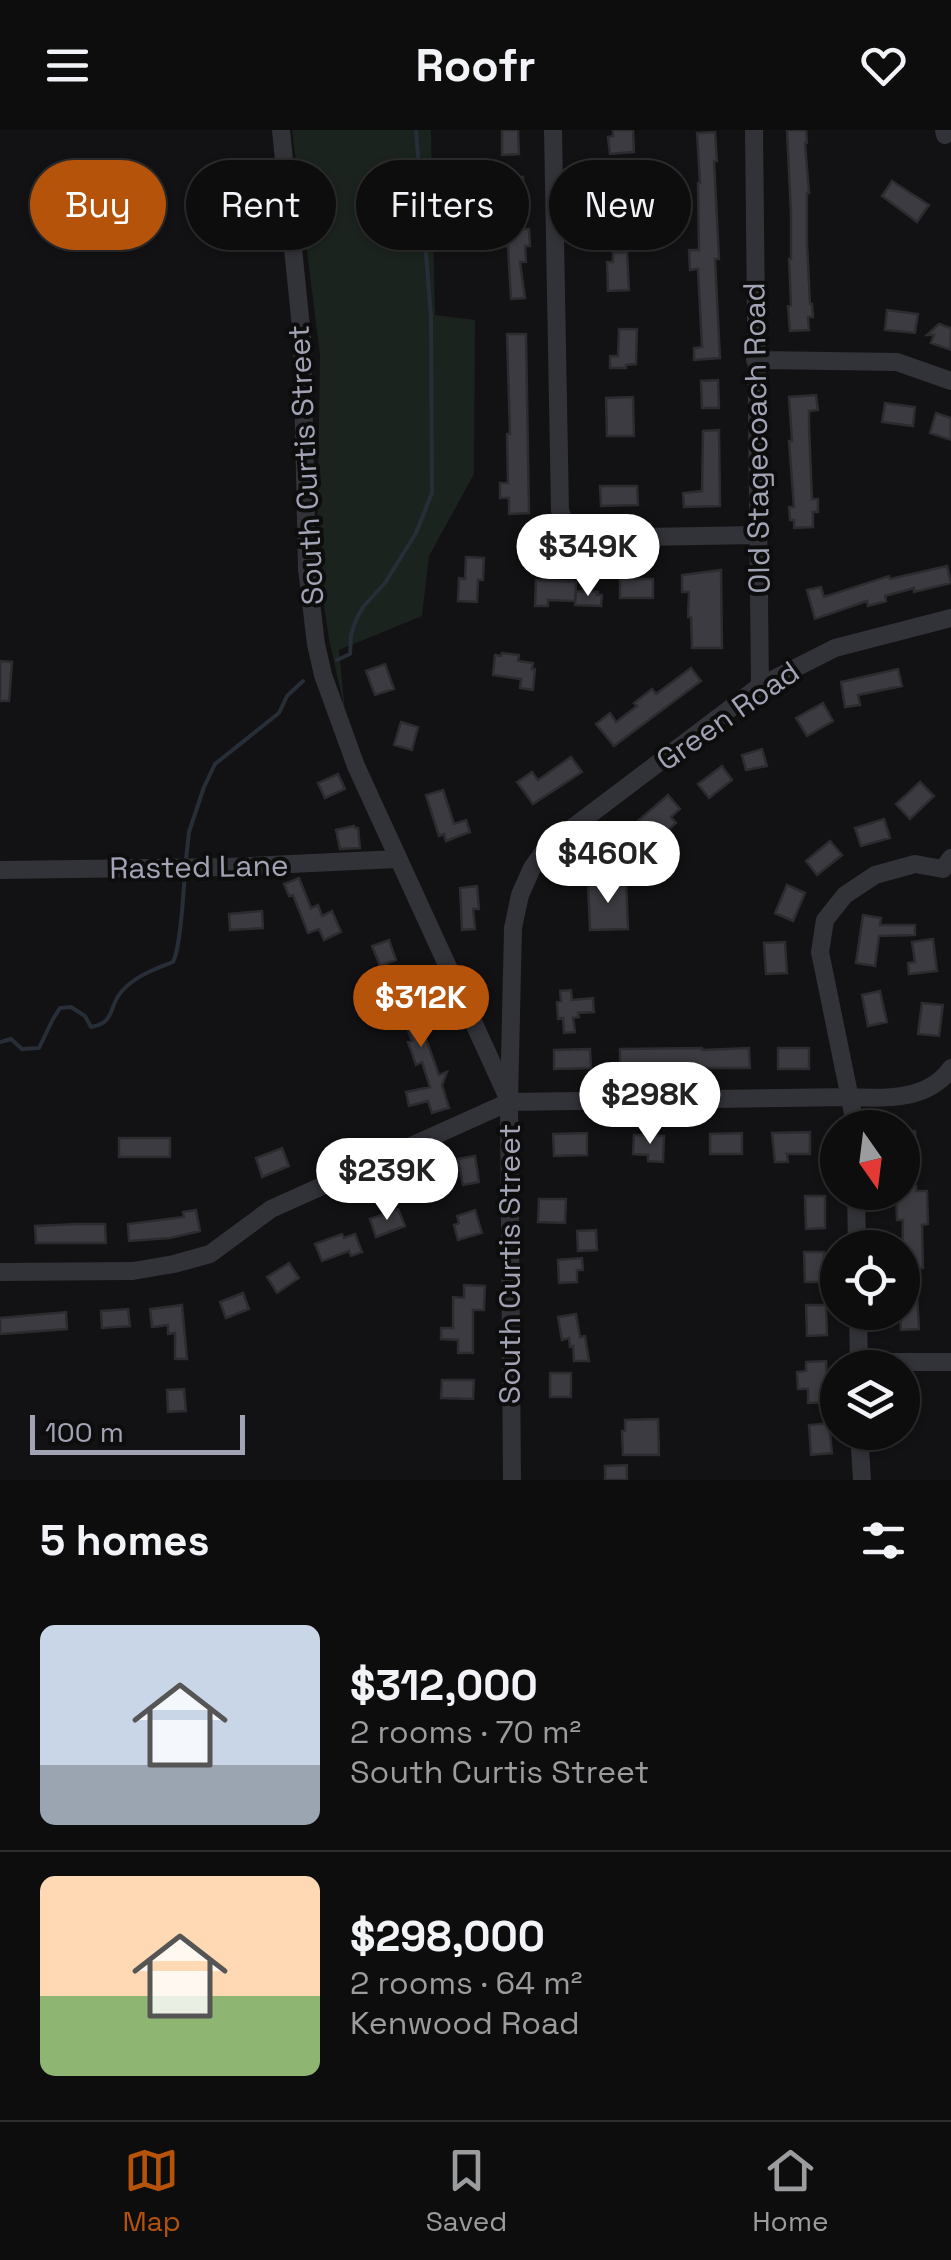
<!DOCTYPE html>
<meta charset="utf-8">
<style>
body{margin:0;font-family:"Space Grotesk",sans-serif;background:#171617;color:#f1f3f6;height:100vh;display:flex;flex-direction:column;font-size:38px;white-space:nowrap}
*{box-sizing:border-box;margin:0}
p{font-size:32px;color:#9b9c9e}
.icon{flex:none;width:55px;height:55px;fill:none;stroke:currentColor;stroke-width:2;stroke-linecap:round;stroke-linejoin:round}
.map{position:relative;height:1350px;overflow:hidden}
.panel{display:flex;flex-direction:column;background:#0e0d0e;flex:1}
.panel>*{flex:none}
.guide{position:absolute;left:30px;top:30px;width:892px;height:90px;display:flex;gap:20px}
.needle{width:65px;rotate:166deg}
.tools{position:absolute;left:820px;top:980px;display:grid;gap:20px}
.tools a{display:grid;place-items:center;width:100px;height:100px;border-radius:50%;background:#0e0d0e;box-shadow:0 2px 8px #0004,0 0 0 2px #2e2d2e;font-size:50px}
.scale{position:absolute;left:30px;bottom:25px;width:215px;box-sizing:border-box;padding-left:10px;border:5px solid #a2a4b5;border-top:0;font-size:28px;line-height:35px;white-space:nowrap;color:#a2a4b5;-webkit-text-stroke:8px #0d0d0e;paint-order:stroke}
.price{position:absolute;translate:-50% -85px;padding:0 22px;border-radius:35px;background:#fff;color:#222;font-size:32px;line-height:65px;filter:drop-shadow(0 2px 5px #0008)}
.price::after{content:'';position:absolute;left:50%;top:60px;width:30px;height:22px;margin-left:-15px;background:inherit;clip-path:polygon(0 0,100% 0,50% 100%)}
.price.current{background:#b45309;color:#fff}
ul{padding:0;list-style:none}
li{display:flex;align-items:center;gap:30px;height:250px;padding:0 40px}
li+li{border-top:2px solid #2e2d2e}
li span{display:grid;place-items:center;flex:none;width:280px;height:200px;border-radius:15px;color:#555}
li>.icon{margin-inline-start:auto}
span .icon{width:120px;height:120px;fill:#fffc;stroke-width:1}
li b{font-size:42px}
h2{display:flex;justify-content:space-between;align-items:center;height:120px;padding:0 40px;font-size:42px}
.pill{padding:0 35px;border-radius:45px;background:#0e0d0e;box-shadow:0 2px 8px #0004,0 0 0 2px #2e2d2e;font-size:35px;line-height:90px}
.pill.current{background:#b45309;color:#fff}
header{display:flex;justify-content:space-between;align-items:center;height:130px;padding:0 40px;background:#0e0d0e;font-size:45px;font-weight:700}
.menu{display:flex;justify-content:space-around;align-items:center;height:140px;border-top:2px solid #2e2d2e;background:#0e0d0e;font-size:28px;color:#9b9c9e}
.menu a{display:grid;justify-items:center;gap:5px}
.menu .current{color:#b45309}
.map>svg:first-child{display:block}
.green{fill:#1b231e}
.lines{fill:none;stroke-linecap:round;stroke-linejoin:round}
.stream{stroke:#272e38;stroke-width:4}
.building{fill:#3c3b41;stroke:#2c2b2f;stroke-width:2.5}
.minor{stroke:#323239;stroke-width:18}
.labels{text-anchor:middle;stroke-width:8;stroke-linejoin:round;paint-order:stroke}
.street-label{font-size:30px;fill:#a2a4b5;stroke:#0d0d0e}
</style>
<header><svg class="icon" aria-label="menu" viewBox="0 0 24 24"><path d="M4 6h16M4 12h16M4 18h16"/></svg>Roofr<svg class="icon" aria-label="heart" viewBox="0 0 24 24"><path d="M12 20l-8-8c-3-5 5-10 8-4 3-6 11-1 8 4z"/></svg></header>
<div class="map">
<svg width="951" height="1350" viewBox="0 0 951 1350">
<rect width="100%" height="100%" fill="#121113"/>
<!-- green -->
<path class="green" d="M292,0H431L435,185L475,190L474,344L429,426L422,486L339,520L345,581L329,509L317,427L320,225Z"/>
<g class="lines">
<!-- stream -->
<path class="stream" d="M337,530L350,524L351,505L356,490L363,477L385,453L416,403L432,363L431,186L416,0
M186,729L189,702L204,657L215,634L279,583L287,566L303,551
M0,912L11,909L22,919L39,918L53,889L60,878L71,877L85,886L91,897C116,893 108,876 122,861C135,846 155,839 173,832C181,816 183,764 185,744"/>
</g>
<!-- building -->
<path class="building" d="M502,0H518L519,24L502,25Z
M613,0H633L634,22L610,24L608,7L613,6Z
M787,0H806L807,13H805L809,63H807V113L810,174H812L813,187H808L809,200L790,201L788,176L791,175L789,129H791V84Z
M715,2L717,31H714L719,129H715L720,228L694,230V218L702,217L698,139L690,140L689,120H699L698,53H700L697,3Z
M523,47L524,99H529L530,116H525L526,132H520L525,168L511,169L508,116L497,117L496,98H507L506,84H510L507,49Z
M635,50L636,87L617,88V67H612V51Z
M892,51L929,75L917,92L882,66Z
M627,122L629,160L608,161L607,132H613V123Z
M887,180L918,184L915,203L885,200Z
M939,194L951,198V220L931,213L934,205H927Z
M619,199H637L636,234L626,235V238H610V226H618Z
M507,204H526L529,383L509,384V368H500V353H508L507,304H510Z
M718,250L719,278H702L701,251Z
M816,265L818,280L809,281V295L812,369H818V382H813V397L794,398V390H790L789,377H794L789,311H792L789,267Z
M633,267L634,306H607L606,268Z
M885,273L915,277L913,296L882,292Z
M936,283L951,288V310L930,303Z
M719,300L720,376L684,377L683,363L702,361L703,301Z
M600,356H637L638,375L601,376Z
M466,427L484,428L483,450H478L477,472L458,471L459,448L465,449Z
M947,436L951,453L914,462V458L885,466L886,471L868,476L867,471L815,489L807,460L821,457L824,467L889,446L890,449Z
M721,440L722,518H692L691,487H688L689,462H682V445Z
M620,449H653V468H620Z
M536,450L576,452L575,471L548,470V476H535Z
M576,461L598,462L597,465H602L601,476L575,475Z
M502,523L519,525L518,531L533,533L532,539H535L533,560L520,558L521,549L493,545L495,525L501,526Z
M0,531L12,532L9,571H0Z
M385,534L394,559L375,565L366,541Z
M691,538L701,551L614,616L596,594L610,583L616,592L637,576L634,573L652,559L656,564Z
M898,539L902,556L858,565L860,575L845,577L841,552Z
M823,573L833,591L807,606L796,588Z
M401,592L418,597L412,620L394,615Z
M762,619L767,636L746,640L742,625Z
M571,627L582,642L533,674L517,652L532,642L538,650Z
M722,636L732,650L709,668L698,654Z
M338,644L345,659L325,668L318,653Z
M920,652L934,666L910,689L896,674Z
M443,660L454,694L466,690L470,702L446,711L444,704L439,706L426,665Z
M668,665L680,679L671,687L676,693L664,704L661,700L647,712L632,696Z
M884,689L890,708L861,716L855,698Z
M354,696L355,698H358L360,718L340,719L336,700Z
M830,711L842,725L817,745L806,731Z
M299,748L311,778L318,775L322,786L332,781L341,802L324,810L319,799L308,803L293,765L289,766L284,754Z
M626,752L628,799L590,800L588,753Z
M787,755L805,763L793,791L775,783Z
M477,756L479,779H473L475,799L462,800L460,758Z
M262,781L263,798L230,800L229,784Z
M863,785L881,788L880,795H915V805L879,806L875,836L856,833Z
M933,809L937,841L909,844L908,833L915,832L912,812Z
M389,810L396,830L380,836L372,816Z
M785,812L787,843L766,844L764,813Z
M413,852L425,884L418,887L439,945L447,942L442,955L449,978L432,983L428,971L409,976L406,962L430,957L422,932L416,935L408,912L412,911L392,860Z
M571,860L572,870L593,868L594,882L578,883L579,887L573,888L575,902L564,903L563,888L558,889L557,872L561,871L560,861Z
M880,861L887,892L868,896L862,865Z
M922,873L943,875L939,906L918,904Z
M702,918V920L749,918L750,938H620V919Z
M778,918H809V939H778Z
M590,919L591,938L554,939V920Z
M915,1001L917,1032L902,1033V1002Z
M810,1002V1024H787L788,1032H775L772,1003Z
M587,1003V1025L554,1026L553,1004Z
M742,1003V1024H710V1004Z
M634,1005L664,1006L663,1032L648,1031V1025L633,1024Z
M119,1008H170V1027H119Z
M282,1018L289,1036L262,1047L256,1028Z
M475,1026L479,1052L463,1055L458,1029Z
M902,1056H916V1061H927L928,1094L922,1095L923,1138L902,1139L903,1090H897L896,1062H902Z
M805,1066H825V1098L806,1099Z
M539,1069H566L565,1093L538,1092Z
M398,1079L405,1096L376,1107L370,1089Z
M196,1080L200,1101L170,1108L129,1111L128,1094L184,1087L183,1082Z
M475,1080L482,1103L458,1110L454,1095L459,1093L457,1086Z
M78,1094H105L106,1113H36L35,1096Z
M596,1100L597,1120L578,1121L577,1101Z
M342,1104L344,1108L355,1104L362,1122L351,1126L349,1121L322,1131L315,1114Z
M804,1122H824V1152H805Z
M582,1128L583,1140H577V1152L559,1153L558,1130Z
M289,1133L299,1148L277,1163L267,1147Z
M464,1155L485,1156L484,1180H473V1223H458V1210L441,1209V1198H453V1167L464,1168Z
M243,1163L249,1179L226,1188L220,1172Z
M917,1166L919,1199L901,1200L900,1182H902V1167Z
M182,1175L187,1229H175V1203L168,1204V1195L152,1197L150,1179Z
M806,1175H826L827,1205L807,1206Z
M128,1179L130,1196L102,1198L101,1181Z
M66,1182L67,1199L0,1204V1188Z
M576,1184L580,1207L585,1206L589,1231H574L573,1216L570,1217L569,1208L562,1210L558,1187Z
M826,1231L828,1272L808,1273V1259H798L797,1242L806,1241V1232Z
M550,1243H571V1267H550Z
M442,1250H474L473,1269L441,1268Z
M184,1259L186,1281L168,1282L167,1260Z
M658,1289L659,1325H623L622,1301H625V1290Z
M829,1293L832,1323L811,1325L809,1295Z
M627,1335V1350H605V1336Z"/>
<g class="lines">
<!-- minor -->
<path class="minor" d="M281,0L302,207L307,439L316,514L323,545L356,636L508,968
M553,0L560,381L568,401L586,408L757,405
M754,0L760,556
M944,0L945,5
M755,230L897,232L951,251
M0,740L227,737L397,729
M856,998L820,822L825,790L845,765L875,745L915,734L943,739L951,728
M856,1062L857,1118
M0,1142L133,1141L174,1134L210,1124L271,1079L509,972L850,967C885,969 929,970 951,938
M858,1182L859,1238
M858,1232H950
M859,1302L862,1350
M512,1350L509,972L513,798L520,765L532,738L547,717L760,556L835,518L951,488"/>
</g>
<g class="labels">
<!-- street labels -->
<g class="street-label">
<text transform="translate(757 308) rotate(-91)" y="10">Old Stagecoach Road</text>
<text transform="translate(306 335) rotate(-93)" y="10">South Curtis Street</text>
<text transform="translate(728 586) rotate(-35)" y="10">Green Road</text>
<text transform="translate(199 737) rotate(-1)" y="10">Rasted Lane</text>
<text transform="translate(510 1134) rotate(-90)" y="10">South Curtis Street</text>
</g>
</g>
</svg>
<div class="tools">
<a><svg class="needle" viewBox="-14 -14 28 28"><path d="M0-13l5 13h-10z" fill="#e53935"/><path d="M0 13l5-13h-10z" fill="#9b9c9e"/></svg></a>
<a><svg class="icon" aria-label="locate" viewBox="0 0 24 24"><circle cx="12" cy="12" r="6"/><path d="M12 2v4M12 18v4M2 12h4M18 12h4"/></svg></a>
<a><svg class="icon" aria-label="layers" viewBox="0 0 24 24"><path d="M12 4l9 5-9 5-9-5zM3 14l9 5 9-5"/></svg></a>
</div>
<div class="scale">100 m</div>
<b class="price" style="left:588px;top:469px">$349K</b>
<b class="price" style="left:608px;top:776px">$460K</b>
<b class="price current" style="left:421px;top:920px">$312K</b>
<b class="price" style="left:650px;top:1017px">$298K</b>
<b class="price" style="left:387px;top:1093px">$239K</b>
<div class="guide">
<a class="pill current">Buy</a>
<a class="pill">Rent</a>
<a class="pill">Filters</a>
<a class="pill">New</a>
</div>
</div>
<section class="panel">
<h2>5 homes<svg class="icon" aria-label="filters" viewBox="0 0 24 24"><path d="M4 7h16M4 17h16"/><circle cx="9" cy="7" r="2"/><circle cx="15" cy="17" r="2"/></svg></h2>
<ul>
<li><span style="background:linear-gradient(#c9d6e8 70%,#9aa5b1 0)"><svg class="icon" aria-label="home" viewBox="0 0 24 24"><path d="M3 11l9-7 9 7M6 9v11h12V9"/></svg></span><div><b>$312,000</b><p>2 rooms · 70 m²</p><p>South Curtis Street</p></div></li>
<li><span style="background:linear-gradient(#ffd9b3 60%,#8fb573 0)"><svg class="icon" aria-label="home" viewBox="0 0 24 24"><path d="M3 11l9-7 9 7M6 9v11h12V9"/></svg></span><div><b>$298,000</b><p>2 rooms · 64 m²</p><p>Kenwood Road</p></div></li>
</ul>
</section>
<nav class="menu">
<a class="current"><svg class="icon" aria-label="map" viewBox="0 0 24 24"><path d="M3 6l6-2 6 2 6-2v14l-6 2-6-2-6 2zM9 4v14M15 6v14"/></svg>Map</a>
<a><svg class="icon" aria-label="saved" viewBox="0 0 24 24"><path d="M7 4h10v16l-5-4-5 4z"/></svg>Saved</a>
<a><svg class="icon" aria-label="home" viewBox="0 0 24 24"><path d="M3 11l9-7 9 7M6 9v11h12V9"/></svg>Home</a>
</nav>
